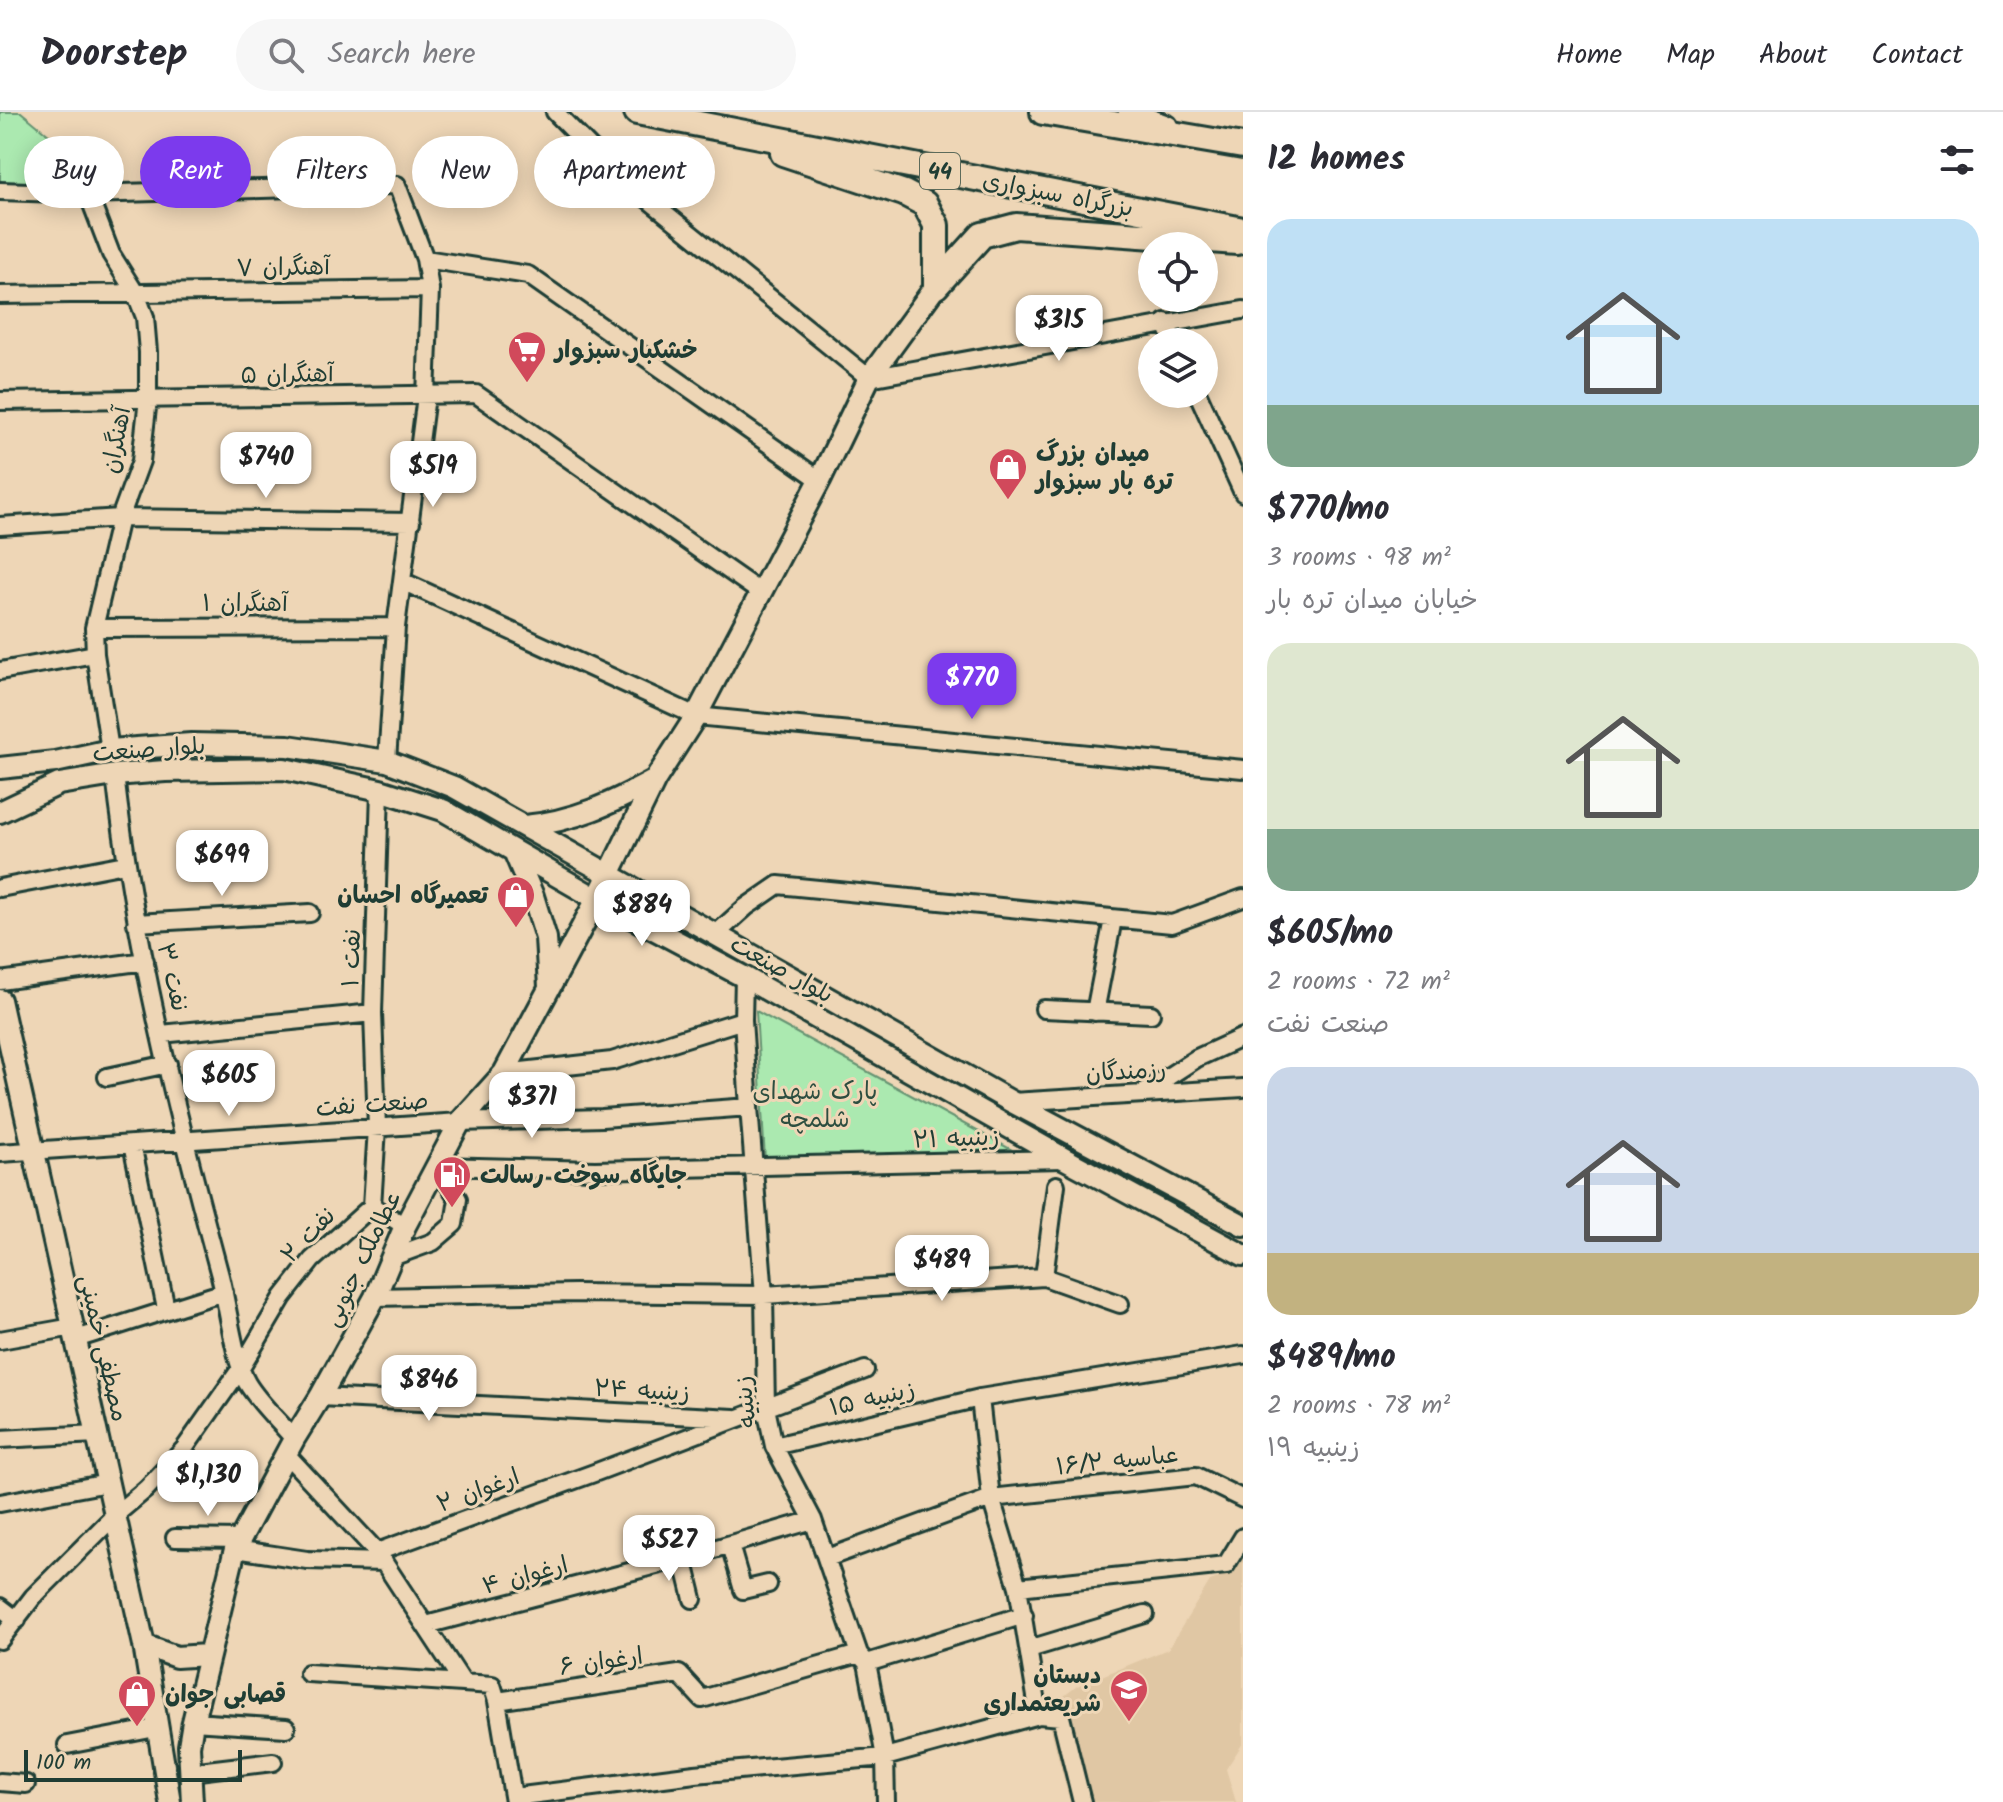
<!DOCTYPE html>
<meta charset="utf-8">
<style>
body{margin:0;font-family:Kalam,"Playpen Sans Arabic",sans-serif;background:#f7f7f7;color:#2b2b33;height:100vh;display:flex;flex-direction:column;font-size:30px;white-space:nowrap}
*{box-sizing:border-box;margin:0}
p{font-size:26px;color:#7c7c81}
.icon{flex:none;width:44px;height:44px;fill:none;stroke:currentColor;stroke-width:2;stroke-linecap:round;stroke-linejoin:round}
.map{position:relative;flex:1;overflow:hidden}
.details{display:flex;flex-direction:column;background:#fff;width:760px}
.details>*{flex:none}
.top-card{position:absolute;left:24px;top:24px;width:760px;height:72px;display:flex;gap:16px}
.controls{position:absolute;left:1138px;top:120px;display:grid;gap:16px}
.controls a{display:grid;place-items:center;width:80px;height:80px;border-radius:50%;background:#fff;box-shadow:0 4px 20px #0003;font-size:40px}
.scale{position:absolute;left:24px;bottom:20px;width:218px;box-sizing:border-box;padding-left:8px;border:4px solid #1f3d34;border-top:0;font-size:22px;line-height:28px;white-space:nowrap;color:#1f3d34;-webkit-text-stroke:6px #eed6b6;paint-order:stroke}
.price{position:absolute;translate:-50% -68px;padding:0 18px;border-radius:16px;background:#fff;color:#222;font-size:26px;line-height:52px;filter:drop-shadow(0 2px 4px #0008)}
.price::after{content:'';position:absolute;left:50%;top:48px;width:24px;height:18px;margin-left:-12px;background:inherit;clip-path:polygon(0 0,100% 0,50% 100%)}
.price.active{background:#7c3aed;color:#fff}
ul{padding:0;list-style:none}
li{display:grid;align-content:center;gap:16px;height:424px;padding:0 24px}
li span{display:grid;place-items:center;height:248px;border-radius:24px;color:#555}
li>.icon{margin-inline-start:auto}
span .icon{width:144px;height:144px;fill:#fffc;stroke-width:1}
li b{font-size:34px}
h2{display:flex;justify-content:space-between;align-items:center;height:96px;padding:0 24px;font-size:34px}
.chip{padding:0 28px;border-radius:36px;background:#fff;box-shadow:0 4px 20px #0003;font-size:28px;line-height:72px}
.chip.active{background:#7c3aed;color:#fff}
header{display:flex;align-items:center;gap:48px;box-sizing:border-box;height:112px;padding:0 40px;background:#fff;border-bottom:2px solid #e1e1e2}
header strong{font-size:38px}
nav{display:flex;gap:44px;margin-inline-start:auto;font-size:28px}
.search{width:560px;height:72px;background:#f7f7f7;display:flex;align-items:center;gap:20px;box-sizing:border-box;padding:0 28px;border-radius:44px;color:#7c7c81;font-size:30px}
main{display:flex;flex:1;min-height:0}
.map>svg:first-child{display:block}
.built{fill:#e0c7a4}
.green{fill:#abe9b0;stroke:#659372;stroke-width:2}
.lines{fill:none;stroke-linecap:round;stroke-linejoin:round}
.minor-casing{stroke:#1f3d34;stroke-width:22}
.major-casing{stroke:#1f3d34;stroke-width:26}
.highway-casing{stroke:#1f3d34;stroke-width:30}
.minor{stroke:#eed6b6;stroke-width:16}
.major{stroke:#eed6b6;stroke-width:20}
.highway{stroke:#eed6b6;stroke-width:24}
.labels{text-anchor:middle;stroke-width:6;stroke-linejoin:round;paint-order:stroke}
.shield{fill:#eed6b6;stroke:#5d6b5b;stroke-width:2}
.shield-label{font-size:22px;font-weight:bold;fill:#1f3d34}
.street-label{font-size:24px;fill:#1f3d34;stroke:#eed6b6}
.poi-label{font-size:24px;font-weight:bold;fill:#1f3d34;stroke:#eed6b6;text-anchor:start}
.park-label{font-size:24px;fill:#2d4e40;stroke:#eed6b6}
</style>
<header>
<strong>Doorstep</strong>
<div class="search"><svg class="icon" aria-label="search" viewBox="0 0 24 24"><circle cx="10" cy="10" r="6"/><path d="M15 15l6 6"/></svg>Search here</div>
<nav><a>Home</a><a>Map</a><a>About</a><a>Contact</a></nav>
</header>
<main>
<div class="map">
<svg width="1243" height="1690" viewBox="0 0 1243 1690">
<rect width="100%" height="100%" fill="#eed6b6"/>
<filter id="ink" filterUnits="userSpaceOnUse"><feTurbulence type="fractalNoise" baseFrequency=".0125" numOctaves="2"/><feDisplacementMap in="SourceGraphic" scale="16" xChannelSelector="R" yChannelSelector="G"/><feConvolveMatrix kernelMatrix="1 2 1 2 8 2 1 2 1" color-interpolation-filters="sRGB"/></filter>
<g filter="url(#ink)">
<!-- built -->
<path class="built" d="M1243,1447V1631L1226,1657L1236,1690H1070L1046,1598L1077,1574L1168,1537L1210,1469L1234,1460Z"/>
<!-- green -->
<path class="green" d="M0,0H21L61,33L82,85L0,86Z
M756,899L1012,1038L765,1048Z"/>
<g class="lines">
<defs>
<path id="minor" d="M555,0L613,59L869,266L1243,198
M0,79L88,82L397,73L425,147L430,177L426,284L396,515L387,649
M88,82L111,142L136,182L145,205L148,240V287L141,349L120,406L94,516L95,542L110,638
M425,147L528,163L820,368
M0,183L430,177
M1165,210L1174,230
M1198,282L1243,381
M0,289L476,282L761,481
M0,414L120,406L411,410
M402,469L696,604L1243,657
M94,516L396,515
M0,559L95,542
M115,663C134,831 175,996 219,1160C227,1188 234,1249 247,1271C259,1291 279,1309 294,1327
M0,776L125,752
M136,811L310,801
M716,822L746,795L778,773L1172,812L1243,786
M744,865L743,908L749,995L764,1183L766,1296L774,1334L813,1408L859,1542L867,1551L885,1645L886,1690
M0,869L145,849
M1044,897L1151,902
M1095,900L1113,807
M161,922L373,901
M504,961L612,949L743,908
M107,965L168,952
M1143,981L1197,946L1243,925
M1012,990L1243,976
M132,1032L166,1197
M0,1041L460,1010L602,1006L749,995
M437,1054L595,1058L1064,1047
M372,1094L405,1114
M392,1145L433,1130L454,1112L458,1087L437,1054
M1044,1165L1056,1073
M375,1185L575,1181L764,1183L1044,1165L1120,1192
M76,1227L224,1180
M0,1228L73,1215
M320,1285L734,1306
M980,1286L991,1386L1018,1475L1039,1603
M0,1327L97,1322
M774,1334L980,1286L1243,1243
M286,1342L377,1440L463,1571L492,1573L497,1589L514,1690
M0,1391L108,1371
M175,1426L240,1427
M730,1433L743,1478L768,1472
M235,1437L307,1448L384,1450
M377,1440L594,1361L865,1258
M683,1446L693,1487
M827,1446L991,1386L1196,1364L1243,1387
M1018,1475L1226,1453L1243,1425
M0,1495L17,1508
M426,1513L683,1446L813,1408
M0,1528L33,1485L115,1403L146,1377L184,1337L241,1256L283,1185L312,1148L372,1094L377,1016L373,901L380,678
M1029,1537L1145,1502
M867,1551L1024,1503
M308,1561L463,1571
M497,1589L679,1562L702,1587L859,1542
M193,1610L286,1616
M67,1633L156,1616
M190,1660L273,1650
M0,1670L26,1672
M514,1685L695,1662L885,1645L1039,1603L1061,1605L1082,1690"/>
<path id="major" d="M1129,0L1167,14
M0,656L55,650L110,638L191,632L288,634L387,649L454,675L1012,990L1243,1113
M0,700L59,672L115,663L165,659L284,657L380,678L443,698L597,787L744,865L1065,1047L1243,1143
M525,714C574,709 611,692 655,668
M514,739L533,784L546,826L549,875
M0,888L144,1533L170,1690
M144,1533L176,1545L207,1543
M192,1690L189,1634L193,1610L235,1437L294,1327L320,1285L375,1185L405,1114L460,1010L504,961L597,787L655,668L696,604L820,368L869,266L936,174"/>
<path id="highway" d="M637,0L1243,118
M1043,0L1243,34
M783,41L904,81L925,92L936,113V174
M936,174L982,123L1016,114L1237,130"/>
</defs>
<!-- minor casing -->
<use href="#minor" class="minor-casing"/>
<!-- major casing -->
<use href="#major" class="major-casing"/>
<!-- highway casing -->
<use href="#highway" class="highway-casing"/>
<!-- minor -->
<use href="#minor" class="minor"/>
<!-- major -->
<use href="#major" class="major"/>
<!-- highway -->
<use href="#highway" class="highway"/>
</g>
</g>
<!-- icons -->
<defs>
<symbol id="supermarket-pin" viewBox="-11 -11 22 30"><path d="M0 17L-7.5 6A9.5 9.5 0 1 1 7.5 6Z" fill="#d1495b" stroke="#eed6b6"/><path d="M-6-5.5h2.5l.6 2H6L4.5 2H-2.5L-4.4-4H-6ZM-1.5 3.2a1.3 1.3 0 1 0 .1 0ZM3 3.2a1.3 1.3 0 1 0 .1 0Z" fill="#fff"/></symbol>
<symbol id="shop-pin" viewBox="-11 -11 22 30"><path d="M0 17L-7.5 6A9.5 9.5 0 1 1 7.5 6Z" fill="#d1495b" stroke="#eed6b6"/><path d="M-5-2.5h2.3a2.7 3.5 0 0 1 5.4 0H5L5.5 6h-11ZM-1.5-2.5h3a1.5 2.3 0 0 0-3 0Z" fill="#fff"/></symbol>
<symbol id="fuel-pin" viewBox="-11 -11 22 30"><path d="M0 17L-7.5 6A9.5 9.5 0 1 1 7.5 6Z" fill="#d1495b" stroke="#eed6b6"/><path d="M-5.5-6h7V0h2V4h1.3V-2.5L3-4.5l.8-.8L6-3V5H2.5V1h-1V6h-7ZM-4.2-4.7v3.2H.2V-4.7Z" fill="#fff"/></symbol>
<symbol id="school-pin" viewBox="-11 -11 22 30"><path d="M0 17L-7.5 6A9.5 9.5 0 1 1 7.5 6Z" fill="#d1495b" stroke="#eed6b6"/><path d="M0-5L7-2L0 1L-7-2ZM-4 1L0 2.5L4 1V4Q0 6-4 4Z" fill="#fff"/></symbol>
</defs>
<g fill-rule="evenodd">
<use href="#supermarket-pin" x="505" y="216" width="44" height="60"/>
<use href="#shop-pin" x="986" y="333" width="44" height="60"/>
<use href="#shop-pin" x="494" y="761" width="44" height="60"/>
<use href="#fuel-pin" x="430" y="1041" width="44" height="60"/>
<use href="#school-pin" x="1107" y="1555" width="44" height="60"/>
<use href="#shop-pin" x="115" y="1560" width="44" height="60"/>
</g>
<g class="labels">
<!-- shield labels -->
<rect class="shield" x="920" y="41" width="40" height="36" rx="6"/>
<g class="shield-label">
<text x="940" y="67">44</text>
</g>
<!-- street labels -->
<g class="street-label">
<text transform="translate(1058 82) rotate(11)" y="8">بزرگراه سبزواری</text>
<text transform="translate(283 155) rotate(-1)" y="8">آهنگران ۷</text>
<text transform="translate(287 262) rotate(-1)" y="8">آهنگران ۵</text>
<text transform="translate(116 328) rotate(-79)" y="8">آهنگران</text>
<text x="245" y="499">آهنگران ۱</text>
<text transform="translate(149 637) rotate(-4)" y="8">بلوار صنعت</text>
<text transform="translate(351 846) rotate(-88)" y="8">نفت ۱</text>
<text transform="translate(782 857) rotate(29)" y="8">بلوار صنعت</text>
<text transform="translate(173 865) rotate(77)" y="8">نفت ۳</text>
<text transform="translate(1126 959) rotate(-3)" y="8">رزمندگان</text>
<text transform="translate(372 992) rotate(-4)" y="8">صنعت نفت</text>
<text transform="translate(956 1026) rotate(-2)" y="8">زینبیه ۲۱</text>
<text transform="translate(308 1123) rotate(-46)" y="8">نفت ۲</text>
<text transform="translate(362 1146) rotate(-64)" y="8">عطاملک جنوبی</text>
<text transform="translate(104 1236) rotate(77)" y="8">مصطفی خمینی</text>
<text transform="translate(642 1278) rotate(3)" y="8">زینبیه ۲۴</text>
<text transform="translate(872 1286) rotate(-13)" y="8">زینبیه ۱۵</text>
<text transform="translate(745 1290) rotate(-96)" y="8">زینبیه</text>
<text transform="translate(1117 1348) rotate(-6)" y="8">عباسیه ۱۶/۲</text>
<text transform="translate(478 1378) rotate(-20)" y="8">ارغوان ۲</text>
<text transform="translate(525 1463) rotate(-15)" y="8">ارغوان ۴</text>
<text transform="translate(601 1549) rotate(-8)" y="8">ارغوان ۶</text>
</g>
<!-- poi labels -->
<g class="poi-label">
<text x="555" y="246">خشکبار سبزوار</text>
<text x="1036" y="349">میدان بزرگ<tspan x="1036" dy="28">تره بار سبزوار</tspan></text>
<text x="488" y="791" text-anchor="end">تعمیرگاه احسان</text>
<text x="480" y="1071">جایگاه سوخت رسالت</text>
<text x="1101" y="1571" text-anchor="end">دبستان<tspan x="1101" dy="28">شریعتمداری</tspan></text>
<text x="165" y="1590">قصابی جوان</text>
</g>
<!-- park labels -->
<g class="park-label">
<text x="815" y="987">پارک شهدای<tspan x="815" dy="28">شلمچه</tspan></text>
</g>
</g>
</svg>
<div class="controls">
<a><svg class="icon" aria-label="locate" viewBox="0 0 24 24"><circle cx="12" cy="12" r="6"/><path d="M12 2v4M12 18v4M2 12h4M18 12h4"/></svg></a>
<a><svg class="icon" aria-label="layers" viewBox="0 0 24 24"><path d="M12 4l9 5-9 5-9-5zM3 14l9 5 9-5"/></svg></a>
</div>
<div class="scale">100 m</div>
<b class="price" style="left:1059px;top:251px">$315</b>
<b class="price" style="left:266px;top:388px">$740</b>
<b class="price" style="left:433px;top:397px">$519</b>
<b class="price active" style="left:972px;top:609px">$770</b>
<b class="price" style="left:222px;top:786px">$699</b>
<b class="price" style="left:642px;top:836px">$884</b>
<b class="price" style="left:229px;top:1006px">$605</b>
<b class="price" style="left:532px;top:1028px">$371</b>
<b class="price" style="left:942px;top:1191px">$489</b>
<b class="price" style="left:429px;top:1311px">$846</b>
<b class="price" style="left:208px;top:1406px">$1,130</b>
<b class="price" style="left:669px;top:1471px">$527</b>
<div class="top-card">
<a class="chip">Buy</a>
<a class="chip active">Rent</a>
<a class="chip">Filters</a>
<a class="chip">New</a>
<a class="chip">Apartment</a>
</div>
</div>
<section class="details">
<h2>12 homes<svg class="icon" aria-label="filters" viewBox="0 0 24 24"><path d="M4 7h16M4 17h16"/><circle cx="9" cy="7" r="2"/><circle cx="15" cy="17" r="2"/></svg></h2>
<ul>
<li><span style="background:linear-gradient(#bfe0f5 75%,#7fa58c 0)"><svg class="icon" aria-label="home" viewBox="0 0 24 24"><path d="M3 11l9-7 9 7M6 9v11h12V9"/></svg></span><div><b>$770/mo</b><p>3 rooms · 98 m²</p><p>خیابان میدان تره بار</p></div></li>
<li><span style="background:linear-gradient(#dfe7d0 75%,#7fa58c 0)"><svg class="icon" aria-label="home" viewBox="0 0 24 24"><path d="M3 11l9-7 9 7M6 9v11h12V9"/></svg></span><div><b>$605/mo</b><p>2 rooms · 72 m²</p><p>صنعت نفت</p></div></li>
<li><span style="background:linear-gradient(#c9d6e8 75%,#c2b280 0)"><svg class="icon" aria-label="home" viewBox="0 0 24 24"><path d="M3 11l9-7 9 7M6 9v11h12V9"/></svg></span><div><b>$489/mo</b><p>2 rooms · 78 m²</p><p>زینبیه ۱۹</p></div></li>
</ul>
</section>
</main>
